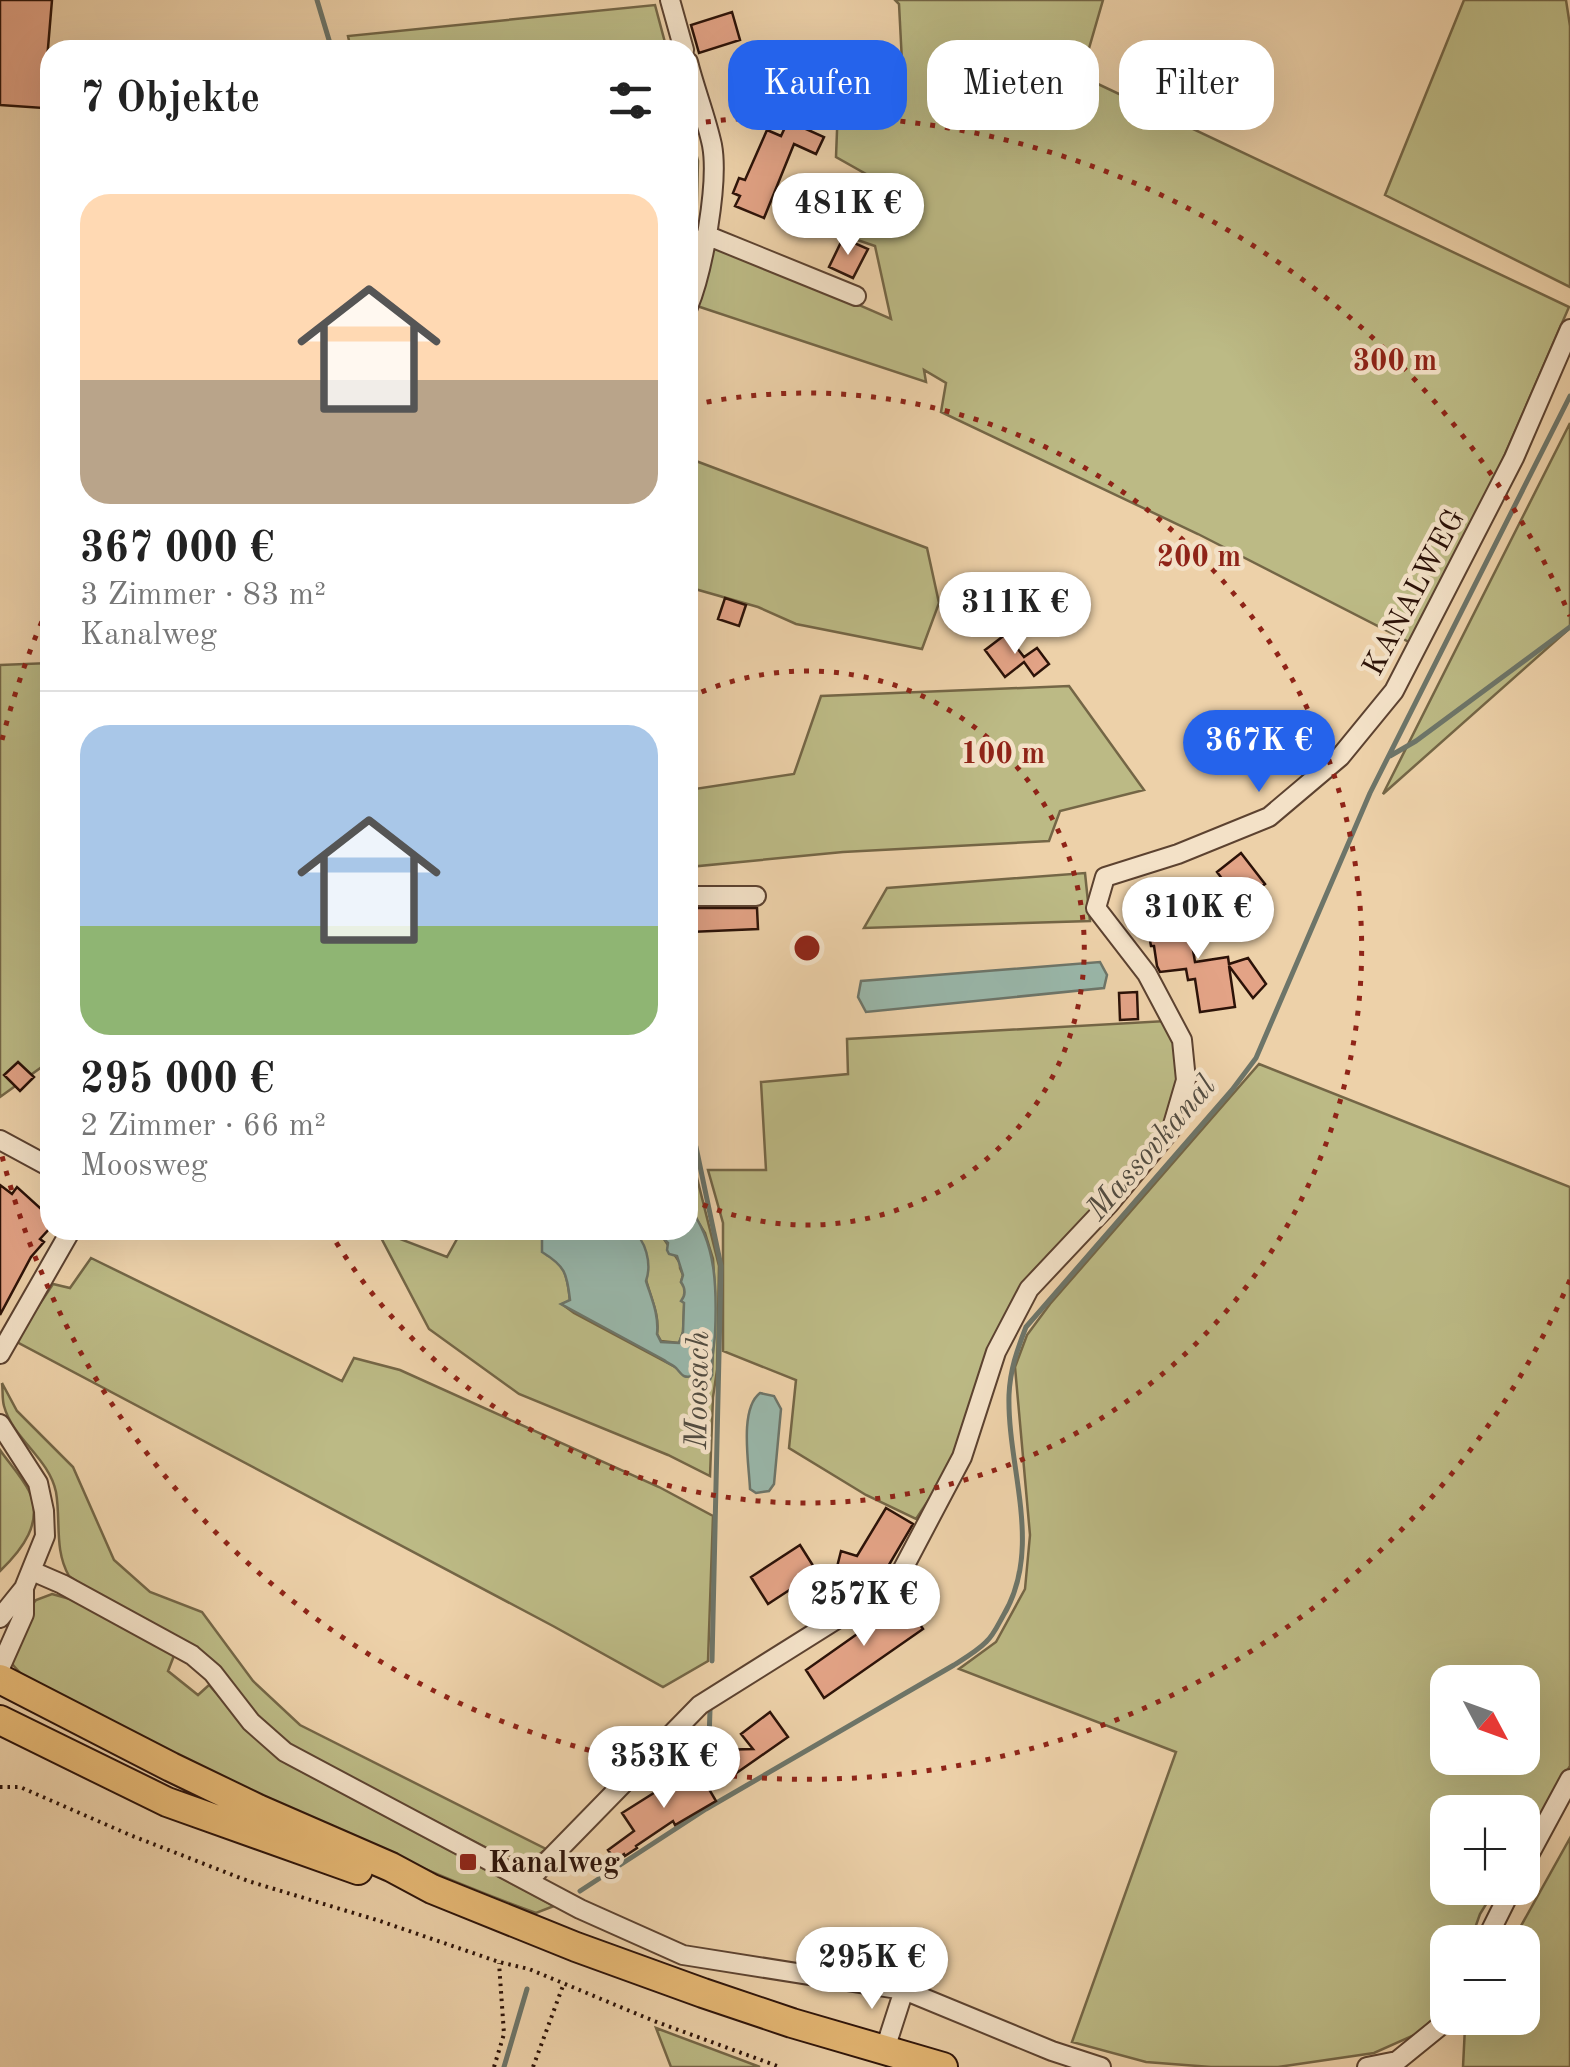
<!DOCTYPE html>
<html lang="de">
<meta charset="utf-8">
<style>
body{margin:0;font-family:"Old Standard TT",serif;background:#f6f6f6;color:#222;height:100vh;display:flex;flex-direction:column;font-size:38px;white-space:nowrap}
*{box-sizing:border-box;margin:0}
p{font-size:32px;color:#767676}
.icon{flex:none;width:55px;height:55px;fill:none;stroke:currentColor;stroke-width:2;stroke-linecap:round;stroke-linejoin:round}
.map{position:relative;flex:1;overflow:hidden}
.side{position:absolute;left:40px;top:40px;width:658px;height:1200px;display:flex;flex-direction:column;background:#fff;border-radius:30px;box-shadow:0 10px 40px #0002}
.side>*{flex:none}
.guide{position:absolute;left:728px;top:40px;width:692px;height:90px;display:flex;gap:20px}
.needle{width:65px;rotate:131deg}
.buttons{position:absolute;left:1430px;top:1665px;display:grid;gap:20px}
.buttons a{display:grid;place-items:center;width:110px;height:110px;border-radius:20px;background:#fff;box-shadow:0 10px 40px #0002;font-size:50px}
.price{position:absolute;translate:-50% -85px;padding:0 22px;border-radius:35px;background:#fff;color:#222;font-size:32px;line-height:65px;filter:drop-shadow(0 2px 5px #0008)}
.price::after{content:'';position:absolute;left:50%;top:60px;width:30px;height:22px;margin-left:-15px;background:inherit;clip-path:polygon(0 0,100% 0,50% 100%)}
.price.selected{background:#2563eb;color:#fff}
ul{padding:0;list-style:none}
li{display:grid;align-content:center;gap:20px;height:530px;padding:0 40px}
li+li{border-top:2px solid #e0e0e0}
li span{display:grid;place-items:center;height:310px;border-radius:30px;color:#555}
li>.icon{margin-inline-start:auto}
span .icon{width:180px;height:180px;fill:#fffc;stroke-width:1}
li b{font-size:42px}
h2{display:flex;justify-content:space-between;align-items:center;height:120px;padding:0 40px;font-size:42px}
.tag{padding:0 35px;border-radius:30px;background:#fff;box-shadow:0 10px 40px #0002;font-size:35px;line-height:90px}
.tag.selected{background:#2563eb;color:#fff}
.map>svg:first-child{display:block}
.green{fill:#bcba85;stroke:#746646;stroke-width:2.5;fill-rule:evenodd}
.water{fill:#99b7aa;stroke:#6d7569;stroke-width:2.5}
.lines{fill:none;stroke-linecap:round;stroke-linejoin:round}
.stream{stroke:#6d7569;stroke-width:5}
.building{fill:#e3a386;stroke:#2c1208;stroke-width:2.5}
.minor-casing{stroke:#5c4230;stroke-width:22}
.primary-casing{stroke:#2c1208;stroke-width:32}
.path{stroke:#2c1208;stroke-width:4;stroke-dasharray:2.5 5;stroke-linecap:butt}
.minor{stroke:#f3e1c7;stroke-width:18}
.primary{stroke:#e6b874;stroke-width:28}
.ring{fill:none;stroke:#8f2418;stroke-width:5;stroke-dasharray:5 10}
.poi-dot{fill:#8f2418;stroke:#f3e1c7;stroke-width:4}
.labels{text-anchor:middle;stroke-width:9;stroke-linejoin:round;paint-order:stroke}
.street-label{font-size:30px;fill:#2c1208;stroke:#f3e1c7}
.poi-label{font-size:30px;font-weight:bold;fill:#2c1208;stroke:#f3e1c7;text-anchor:start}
.water-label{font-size:32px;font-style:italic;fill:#524c41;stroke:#f3e1c7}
.centre{fill:#8f2418;stroke:#f3e1c7;stroke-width:5}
.ring-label{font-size:30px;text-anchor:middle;font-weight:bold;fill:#8f2418;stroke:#f3e1c7;stroke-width:9;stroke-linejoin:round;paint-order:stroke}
</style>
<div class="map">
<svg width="1570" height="2067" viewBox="0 0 1570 2067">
<rect width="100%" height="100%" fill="#edd1a9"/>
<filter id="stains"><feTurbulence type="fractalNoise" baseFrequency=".002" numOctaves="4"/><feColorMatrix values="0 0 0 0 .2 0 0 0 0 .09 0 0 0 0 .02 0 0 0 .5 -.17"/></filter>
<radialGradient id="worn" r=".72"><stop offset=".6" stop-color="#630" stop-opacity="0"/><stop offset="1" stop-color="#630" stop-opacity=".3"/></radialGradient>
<!-- green -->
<path class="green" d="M895,0H1103L1081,76L1569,307L1503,459L1413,644L1198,534L941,412L946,383L924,370L926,382L688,303V122L698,161L696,234L891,319L875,246L784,215L800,181L909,226L912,200L836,157L839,80L902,62L899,4Z
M1464,0H1566L1570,26V287L1385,195Z
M655,5L667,50H351L348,36Z
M1570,423V628L1383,794Z
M688,458L927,548L939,603L922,649L796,624L758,607L688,587Z
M50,663V1061L0,1097V665Z
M1069,686L1144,790L1060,811L1049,841L843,852L688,867V790L794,774L821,696Z
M1085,873L1090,921L864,928L887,888Z
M1166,1021L1176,1044L1181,1084L1170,1124L1029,1284L951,1466L916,1519L866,1495L789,1448L796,1380L723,1351V1223L708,1170H766L761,1082L848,1074L847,1039Z
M1259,1064L1570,1187V1766L1523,1844L1522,1812H1448V1888H1496L1480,1914L1470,1942H1448L1447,2002L1421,2032L1374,2053L1278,2067H1211L1146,2062L1072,2042L1176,1752L959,1669L996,1642L1025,1589L1030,1535L1015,1367L1027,1335L1050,1304ZM1448,1682H1522V1758H1448Z
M688,1142L719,1266L717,1370L713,1397L710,1476L668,1455L519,1394L429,1329L377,1230L447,1257L462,1230H552L542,1237L547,1255C566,1263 568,1281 570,1301L562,1304L574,1313L677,1368L693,1376L712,1375L715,1293L713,1259L705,1233L688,1206Z
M631,1230H663L664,1239L680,1263V1268L683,1275L681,1282L685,1287L683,1332L679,1343L661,1341L657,1334C660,1314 650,1297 645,1276C642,1262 640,1248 638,1234Z
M91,1258L342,1381L354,1358L400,1370L659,1487L713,1516L708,1661L663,1687L553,1626L15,1341L53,1284L70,1288Z
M2,1383L17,1411L73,1467L114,1560L150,1592L202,1612L253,1681L300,1725L546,1849L531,1861L525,1863L500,1851L489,1849L295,1749L259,1717L237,1691L69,1576C54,1550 61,1521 56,1492C49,1458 13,1439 4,1406C2,1399 3,1391 2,1383Z
M0,1450C9,1463 22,1477 29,1491C44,1522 22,1550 0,1571Z
M52,1594L70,1599L175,1653L168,1671L198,1695L209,1685L255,1736L286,1763L554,1906L536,1913C452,1883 370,1846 289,1808C199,1767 109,1724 22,1675L13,1665L11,1654L28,1610L36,1600Z
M1570,1838V2067H1463L1465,2027L1470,2018H1522V1942H1512Z
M656,2028L760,2067H671Z"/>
<!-- water -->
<path class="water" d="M1100,962L1107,975L1104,988L866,1012L858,997L861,981Z
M688,1206C717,1242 717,1290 715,1335C714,1348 711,1361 712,1375L709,1382L699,1384L694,1376C683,1378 683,1376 677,1369C674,1365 667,1363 664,1360L561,1304L570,1300C567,1273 565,1266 542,1252V1237L552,1230H631C646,1239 652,1264 646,1281C652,1300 659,1315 657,1334L661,1342L679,1343L683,1332L684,1303L681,1301C686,1295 685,1288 681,1282L683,1275L677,1256L669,1254L667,1250L668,1243L664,1239L663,1230H688Z
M760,1393L774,1396L781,1409L774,1484L769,1491L756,1493L750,1489C749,1464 739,1409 760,1393Z"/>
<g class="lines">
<!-- stream -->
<path class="stream" d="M317,0L332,50
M1390,756L1416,741L1570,627
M688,1123L696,1147L721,1266L712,1661
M708,1770L710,1710
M580,1891L706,1809L954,1665C965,1658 977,1651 986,1642C993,1636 998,1625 1003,1616C1044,1548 1007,1468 1009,1395C1010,1370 1017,1350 1026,1327L1232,1090L1256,1058L1370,793L1570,396
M504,2067L527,1989"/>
</g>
<!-- building -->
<path class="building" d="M0,0H52L43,108L0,105Z
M732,12L740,40L699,53L691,25Z
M798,58L830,61L826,96L794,93Z
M788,121L824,137L816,154L794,144L764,218L735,206L740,196L733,193L739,178L745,180L767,130L781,136Z
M843,238L868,249L853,278L829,267Z
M725,598L746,605L739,626L718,619Z
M1006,634L1024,657L1037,648L1049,664L1034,676L1024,662L1005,677L985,650Z
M1241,853L1265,884L1221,918L1209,903L1229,888L1217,872Z
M689,908H757L758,929L690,932Z
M1186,908L1195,962L1228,957L1229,964L1248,958L1266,984L1253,998L1229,966L1235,1007L1200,1012L1195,979L1188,980L1186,969L1160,972L1157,966L1154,946H1151L1145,914Z
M1137,992L1138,1019L1120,1020L1119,993Z
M18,1062L34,1077L20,1091L4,1075Z
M0,1185L12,1194L17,1187L50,1217V1228L40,1239L44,1242L31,1257L0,1315Z
M886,1508L913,1524L883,1575L878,1578L876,1577L871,1583L846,1598L832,1587L841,1551L857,1556Z
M800,1545L817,1572L768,1604L751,1577Z
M904,1601L923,1629L824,1698L806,1670Z
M770,1712L788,1737L715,1788V1750L753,1749L741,1734Z
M695,1765L716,1801L675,1825L673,1821L636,1846L637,1848L625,1856L624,1854L615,1860L608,1850L634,1831L622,1813L657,1791L660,1796L687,1780L683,1773Z"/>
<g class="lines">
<defs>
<path id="minor" d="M670,0L684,50
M688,62C695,90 706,117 712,145C719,183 703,271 688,307
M706,235L856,296
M688,896H756
M0,1140L50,1167
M0,1354L71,1230
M0,1424L38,1483L44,1511L45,1536L24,1588L0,1618
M32,1571L62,1584L192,1655L213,1673L251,1722L285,1752L580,1909L683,1955L904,1990L1052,2051L1101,2067
M0,1668L24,1614V1588
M1522,1868L1570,1779
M528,1881L700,1705L896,1582L962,1457L996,1352L1029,1289L1109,1204L1172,1128L1186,1080L1182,1040L1147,974L1096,908L1105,877L1178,854L1269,817L1340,757L1394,691L1514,458L1570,329
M1485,1942L1512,1888
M885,2049L904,1990
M1367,2067L1397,2061L1450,2018"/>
<path id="primary" d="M0,1679L171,1767L258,1809L391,1867L432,1889L576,1947L703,1993L792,2023L943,2067
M0,1720L167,1802L358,1870"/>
</defs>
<!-- minor casing -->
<use href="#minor" class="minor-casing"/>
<!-- primary casing -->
<use href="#primary" class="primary-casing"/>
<!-- path -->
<path class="path" d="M0,1787H20L130,1835L248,1881L380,1921L499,1962L529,1969L654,2021L780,2067
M494,2067L504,2034L499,1963
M533,2067L564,1983"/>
<!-- minor -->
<use href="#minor" class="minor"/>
<!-- primary -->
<use href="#primary" class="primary"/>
</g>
<!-- distance rings -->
<g class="ring">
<path d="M688 698A277 277 0 1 1 688 1198"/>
<path d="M692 405A555 555 0 1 1 331 1234"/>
<path d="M1570 1280A832 832 0 0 1 2 1156M2 740A832 832 0 0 1 50 603M691 124A832 832 0 0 1 1570 616"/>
</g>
<!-- markers -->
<rect class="poi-dot" x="458" y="1852" width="20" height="20" rx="5"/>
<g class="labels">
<!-- street labels -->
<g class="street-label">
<text transform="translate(1413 592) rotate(-62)" y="10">KANALWEG</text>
</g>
<!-- poi labels -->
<g class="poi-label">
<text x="488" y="1872">Kanalweg</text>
</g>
<!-- water labels -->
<g class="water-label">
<text transform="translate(1150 1147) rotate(-49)" y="11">Massovkanal</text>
<text transform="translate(696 1390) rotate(-89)" y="11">Moosach</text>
</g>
</g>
<circle cx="807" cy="948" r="15" class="centre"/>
<g class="ring-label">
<text x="1395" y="370">300 m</text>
<text x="1199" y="566">200 m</text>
<text x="1003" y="763">100 m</text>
</g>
<rect width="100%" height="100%" filter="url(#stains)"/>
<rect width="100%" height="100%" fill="url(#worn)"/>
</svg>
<div class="buttons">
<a><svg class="needle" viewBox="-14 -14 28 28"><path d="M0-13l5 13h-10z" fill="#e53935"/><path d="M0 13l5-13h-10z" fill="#767676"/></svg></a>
<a>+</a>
<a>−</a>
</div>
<b class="price" style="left:848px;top:258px">481K €</b>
<b class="price" style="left:1015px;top:657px">311K €</b>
<b class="price selected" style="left:1259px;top:795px">367K €</b>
<b class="price" style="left:1198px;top:962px">310K €</b>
<b class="price" style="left:864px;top:1649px">257K €</b>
<b class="price" style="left:664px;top:1811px">353K €</b>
<b class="price" style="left:872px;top:2012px">295K €</b>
<div class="guide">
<a class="tag selected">Kaufen</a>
<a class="tag">Mieten</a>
<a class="tag">Filter</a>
</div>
<section class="side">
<h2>7 Objekte<svg class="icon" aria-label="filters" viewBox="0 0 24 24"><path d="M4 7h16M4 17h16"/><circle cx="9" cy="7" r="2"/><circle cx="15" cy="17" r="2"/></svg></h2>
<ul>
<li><span style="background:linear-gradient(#ffd9b3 60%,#b9a48a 0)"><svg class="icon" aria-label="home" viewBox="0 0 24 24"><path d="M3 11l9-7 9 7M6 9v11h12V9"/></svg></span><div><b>367 000 €</b><p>3 Zimmer · 83 m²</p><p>Kanalweg</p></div></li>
<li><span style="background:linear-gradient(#a9c7e8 65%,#8fb573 0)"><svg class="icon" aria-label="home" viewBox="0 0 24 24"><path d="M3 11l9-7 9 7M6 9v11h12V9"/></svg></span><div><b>295 000 €</b><p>2 Zimmer · 66 m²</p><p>Moosweg</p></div></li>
</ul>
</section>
</div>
